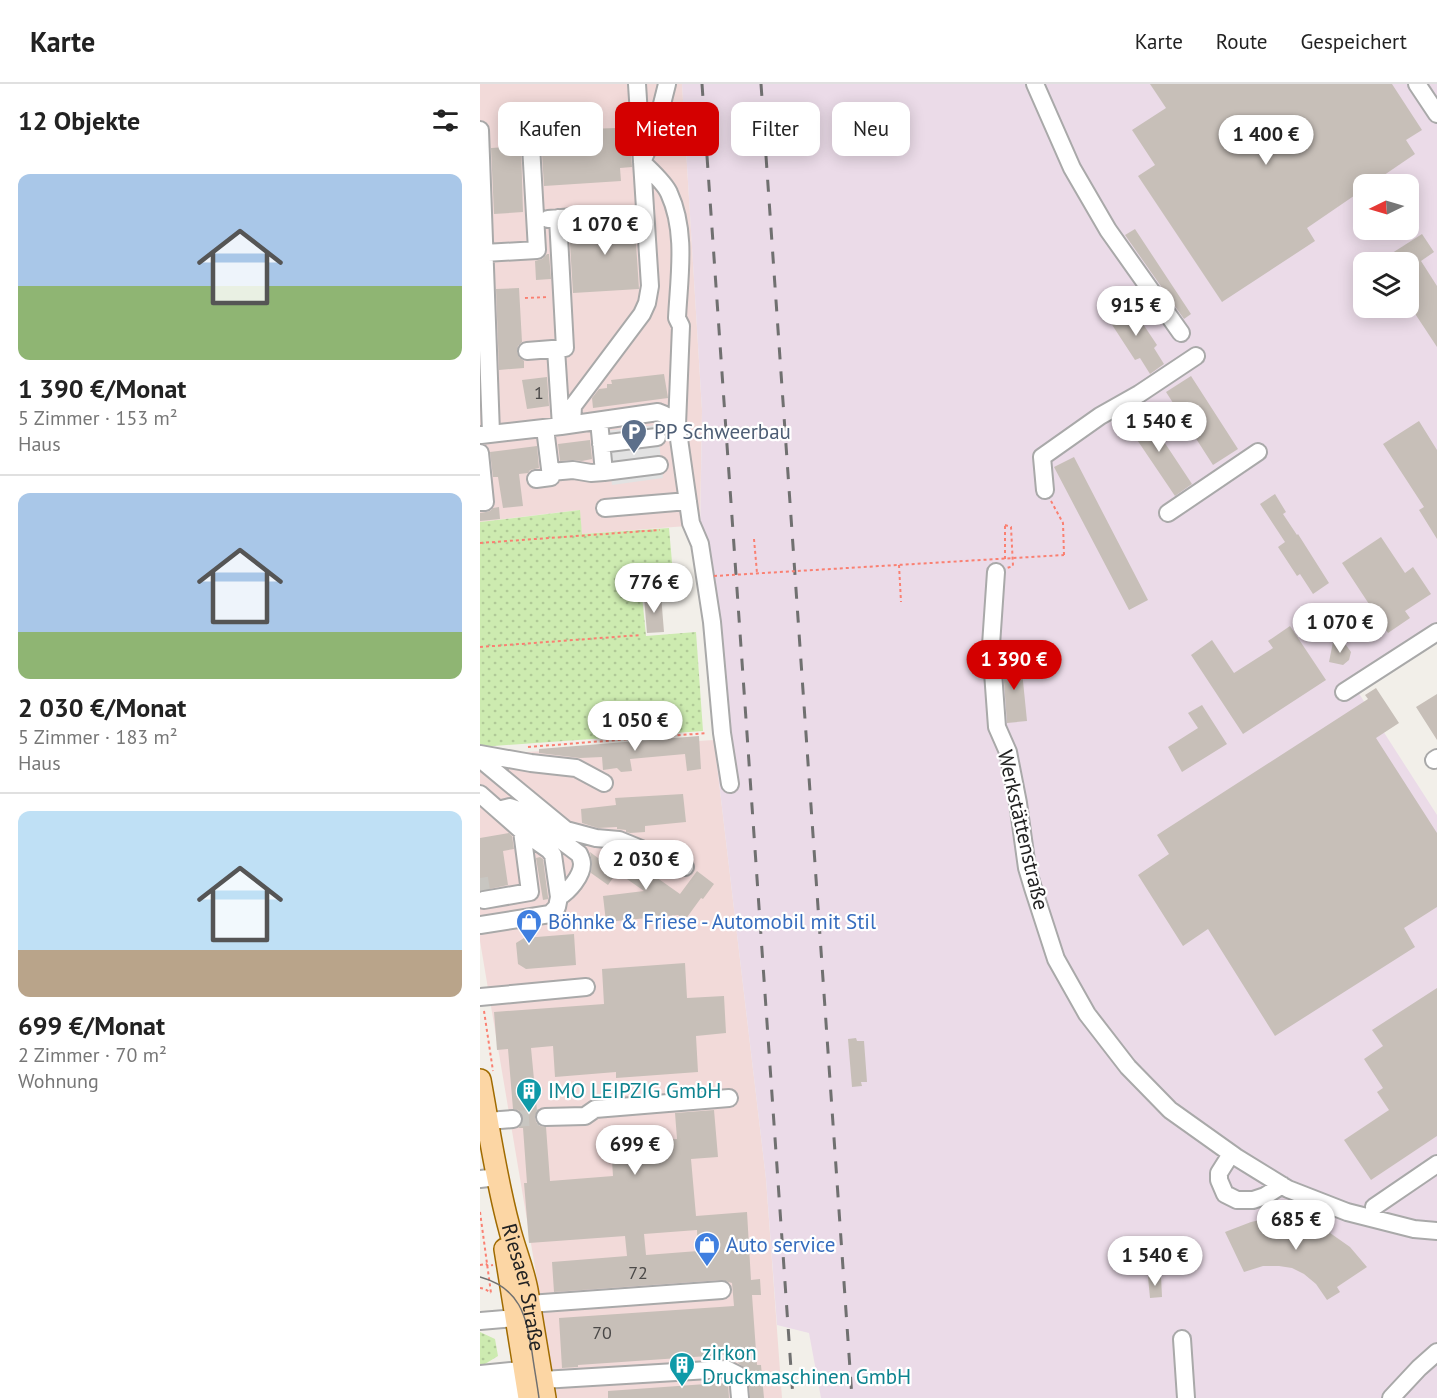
<!DOCTYPE html>
<html lang="de">
<meta charset="utf-8">
<style>
body{margin:0;font-family:"PT Sans",sans-serif;background:#f6f6f6;color:#222;height:100vh;display:flex;flex-direction:column;font-size:22px;white-space:nowrap}
*{box-sizing:border-box;margin:0}
p{font-size:20px;color:#767676}
.icon{flex:none;width:33px;height:33px;fill:none;stroke:currentColor;stroke-width:2;stroke-linecap:round;stroke-linejoin:round}
.map{position:relative;flex:1;overflow:hidden}
.details{display:flex;flex-direction:column;background:#fff;width:480px}
.details>*{flex:none}
.banner{position:absolute;left:18px;top:18px;width:570px;height:54px;display:flex;gap:12px}
.needle{width:39px;rotate:265deg}
.tools{position:absolute;left:873px;top:90px;display:grid;gap:12px}
.tools a{display:grid;place-items:center;width:66px;height:66px;border-radius:12px;background:#fff;box-shadow:0 3px 15px #0003;font-size:30px}
.price{position:absolute;translate:-50% -51px;padding:0 14px;border-radius:21px;background:#fff;color:#222;font-size:20px;line-height:39px;filter:drop-shadow(0 2px 3px #0008)}
.price::after{content:'';position:absolute;left:50%;top:36px;width:18px;height:14px;margin-left:-9px;background:inherit;clip-path:polygon(0 0,100% 0,50% 100%)}
.price.active{background:#d40000;color:#fff}
ul{padding:0;list-style:none}
li{display:grid;align-content:center;gap:12px;height:318px;padding:0 18px}
li+li{border-top:2px solid #e0e0e0}
li span{display:grid;place-items:center;height:186px;border-radius:12px;color:#555}
li>.icon{margin-inline-start:auto}
span .icon{width:108px;height:108px;fill:#fffc;stroke-width:1}
li b{font-size:26px}
h2{display:flex;justify-content:space-between;align-items:center;height:72px;padding:0 18px;font-size:26px}
.tag{padding:0 21px;border-radius:12px;background:#fff;box-shadow:0 3px 15px #0003;font-size:21px;line-height:54px}
.tag.active{background:#d40000;color:#fff}
header{display:flex;align-items:center;gap:36px;box-sizing:border-box;height:84px;padding:0 30px;background:#fff;border-bottom:2px solid #e0e0e0}
header strong{font-size:28px}
nav{display:flex;gap:33px;margin-inline-start:auto;font-size:21px}
main{display:flex;flex:1;min-height:0}
.map>svg:first-child{display:block}
.commercial{fill:#f2dad9}
.railway{fill:#ebdbe8;fill-rule:evenodd}
.grass{fill:url(#grass-dots)}
.parking{fill:#e2e2e2}
.building{fill:#c7bfb8;fill-rule:evenodd}
.lines{fill:none;stroke-linecap:round;stroke-linejoin:round}
.minor-tunnel{stroke:#c8c6c1;stroke-width:16;stroke-dasharray:16 8;stroke-linecap:butt}
.minor-casing{stroke:#a9a9a9;stroke-width:20}
.major-casing{stroke:#a06b00;stroke-width:24}
.path{stroke:#fa8072;stroke-width:2;stroke-dasharray:3 3;stroke-linecap:butt}
.minor{stroke:#fff;stroke-width:16}
.major{stroke:#fcd6a4;stroke-width:21}
.tram{stroke:#707070;stroke-width:1.5}
.rail{stroke:#707070;stroke-width:3;stroke-dasharray:12 12;stroke-linecap:butt}
.path-bridge{stroke:#fa8072;stroke-width:2;stroke-dasharray:3 3;stroke-linecap:butt}
.labels{text-anchor:middle;stroke-width:4.5;stroke-linejoin:round;paint-order:stroke}
.number-label{font-size:18px;fill:#4b4948}
.service-label{font-size:21px;fill:#4e5e75;stroke:#fff;text-anchor:start}
.street-label{font-size:21px;fill:#222;stroke:#fff}
.shop-label{font-size:21px;fill:#366cbe;stroke:#fff;text-anchor:start}
.culture-label{font-size:21px;fill:#0d838f;stroke:#fff;text-anchor:start}
</style>
<header>
<strong>Karte</strong>
<nav><a>Karte</a><a>Route</a><a>Gespeichert</a></nav>
</header>
<main>
<section class="details">
<h2>12 Objekte<svg class="icon" aria-label="filters" viewBox="0 0 24 24"><path d="M4 7h16M4 17h16"/><circle cx="9" cy="7" r="2"/><circle cx="15" cy="17" r="2"/></svg></h2>
<ul>
<li><span style="background:linear-gradient(#a9c7e8 60%,#8fb573 0)"><svg class="icon" aria-label="home" viewBox="0 0 24 24"><path d="M3 11l9-7 9 7M6 9v11h12V9"/></svg></span><div><b>1 390 €/Monat</b><p>5 Zimmer · 153 m²</p><p>Haus</p></div></li>
<li><span style="background:linear-gradient(#a9c7e8 75%,#8fb573 0)"><svg class="icon" aria-label="home" viewBox="0 0 24 24"><path d="M3 11l9-7 9 7M6 9v11h12V9"/></svg></span><div><b>2 030 €/Monat</b><p>5 Zimmer · 183 m²</p><p>Haus</p></div></li>
<li><span style="background:linear-gradient(#bfe0f5 75%,#b9a48a 0)"><svg class="icon" aria-label="home" viewBox="0 0 24 24"><path d="M3 11l9-7 9 7M6 9v11h12V9"/></svg></span><div><b>699 €/Monat</b><p>2 Zimmer · 70 m²</p><p>Wohnung</p></div></li>
</ul>
</section>
<div class="map">
<svg width="957" height="1314" viewBox="0 0 957 1314">
<defs>
<pattern id="grass-dots" width="8" height="8" patternUnits="userSpaceOnUse" patternTransform="scale(1.5)"><rect width="8" height="8" fill="#cdebb0"/><path d="M2 2h.1M6 6h.1" fill="none" stroke="#b0c997" stroke-width="1.8" stroke-linecap="round"/></pattern>
</defs>
<rect width="100%" height="100%" fill="#f2efe9"/>
<!-- commercial -->
<path class="commercial" d="M0,0H202L222,326L220,441L102,450L99,426L0,438Z
M234,656L286,1095L302,1314H77L0,857V671Z"/>
<!-- railway -->
<path class="railway" d="M202,0H957V541L869,594L957,731V1314H341L329,1249L297,1241L286,1095L234,656L242,649L220,460L222,326ZM884,100H928V146H884ZM884,178H928V224H884Z"/>
<!-- grass -->
<path class="grass" d="M100,426L102,450L189,444L194,501L162,512L166,552L216,548L223,647L0,663V438Z
M0,1248L15,1255L18,1272L0,1283Z"/>
<!-- parking -->
<path class="parking" d="M177,341L183,394L132,401L125,347Z"/>
<!-- building -->
<path class="building" d="M670,0H912L942,46L926,56L935,70L891,100H884V105L827,144L835,157L742,218L658,92L675,81L652,46L686,24Z
M135,30H148L152,83L140,84L141,97L64,102L61,54L100,50L104,49L108,45L136,44Z
M41,62L43,128L14,130L11,64Z
M154,128L159,205L93,209L89,144L122,141L126,140L130,136L131,130Z
M655,145L711,230L704,235L645,151Z
M942,150L954,168L941,177L957,202V263L928,219V178H898Z
M67,170H69L71,195L56,196L55,177L62,175Z
M39,204L42,258L38,262L37,267L39,273L44,277V284L19,286L16,205Z
M649,219L677,261L674,264L684,280L670,290L660,274L655,276L627,233Z
M184,290L188,314L113,324L112,314L119,305L127,304V300H132L131,296Z
M711,292L758,365L733,381L686,308Z
M67,293L69,322L47,325L42,296Z
M663,326L712,400L695,412L645,338Z
M939,337L957,366V455L939,426L944,423L903,360Z
M110,356L112,375L102,377L92,376L80,377L78,360Z
M57,362L59,384L50,386L48,389L39,390L43,422L23,424L18,393H13L10,368Z
M594,373L668,516L649,526L574,383Z
M795,410L806,428L803,430L817,451L818,450L849,499L833,510L820,490L817,492L798,463L805,458L780,420Z
M19,423L20,435L0,437V429L6,428L10,427L13,424Z
M901,453L925,489L933,483L951,510L925,527L930,534L908,549L862,479Z
M181,511L184,548L167,549L164,513Z
M838,520L857,548L844,557L825,529Z
M810,542L846,596L763,650L711,571L732,556L754,589L793,564L788,557Z
M853,558L866,561L871,568L869,576L863,581L849,578Z
M533,570L535,588L542,587L547,637L527,639L522,571Z
M896,604L919,639L896,654L957,749V823L924,844L935,863L795,952L728,845L703,862L658,791L689,770L677,751L888,615L885,611Z
M957,610V656L936,623Z
M722,621L747,660L702,688L688,663L718,644L708,629Z
M219,652L221,685L207,687L205,670L150,675L152,687L141,688L137,684L123,686L122,673L100,674L59,669V665Z
M203,710L206,738L165,742V748L150,749L146,748V746L137,745V743L118,744L102,739L101,725L136,721L135,714Z
M29,749L32,752L34,765L23,767L28,801L0,807V754Z
M130,766L139,767L200,810L217,787L234,800L223,815L221,814L205,836L198,831L126,838L123,812L164,807L137,788L128,801L111,789L112,779L110,768L122,777Z
M60,773L63,775L68,813V815L63,816L56,774Z
M94,850L96,881L46,885L38,880L36,859L44,854Z
M205,879L207,914L244,912L246,949L216,952L218,988L136,994V988L75,993L73,962L51,964L57,1027L55,1034L56,1038L60,1042L66,1043L70,1097L133,1092L131,1060L197,1055L195,1029L234,1026L238,1073L211,1075L216,1132L267,1128L271,1196L280,1195L281,1211H272L277,1281H281L284,1314H270L268,1290L266,1285L258,1279L257,1270L98,1281V1283L82,1284L79,1234L254,1222L252,1199L241,1196L74,1208L72,1178L147,1172L145,1152L49,1159L44,1099H47L43,1044H38L42,1040L43,1034L42,1030L38,1026L33,1025L28,965L17,966L14,928L124,920L122,885ZM217,1146L218,1167L166,1171L164,1150Z
M957,904V1052L891,1096L864,1056L909,1026L897,1008L903,1004L884,975L903,962L892,946Z
M376,954L377,957H384L387,998H381L382,1002L372,1003L368,955Z
M802,1133L817,1134L831,1138L843,1144L870,1163L887,1183L857,1203L860,1208L847,1216L836,1200L824,1190L812,1184L799,1182H783L764,1188L745,1148L771,1138L789,1134Z
M681,1192L682,1213L670,1214L668,1193Z
M240,1299H248L249,1314H128V1307Z"/>
<g class="lines">
<!-- minor-tunnel -->
<path class="minor-tunnel" d="M0,794L2,807
M33,1035L65,1033"/>
<defs>
<path id="minor" d="M187,0L175,48L162,78C170,86 185,99 189,109C207,148 199,193 197,234L201,242L197,341L211,439L220,460L232,538L242,649L250,700
M555,0L592,84L628,146L701,249
M937,0L957,30
M0,46L11,349
M68,135L121,131
M4,169L57,166L50,44L99,40
M76,265L81,342
M47,267L85,264L78,134
M119,337L124,388L179,381
M92,340L93,322L162,230L167,219L170,202L157,0
M1,351L81,342L178,328C187,331 191,334 197,341
M121,360L177,353
M0,369L5,418H0
M71,388L93,386L111,389L124,388
M56,395L71,393L65,344
M565,406L562,373L620,332L659,310L716,272
M125,424L208,417
M688,429L778,368
M516,488L511,561L517,643L528,668L538,719L547,784L553,804L576,875L607,930L648,983L690,1026L756,1073L808,1105L867,1128L934,1145L957,1147
M864,608L957,548
M0,670L51,679L96,684L124,699
M0,675L86,746L116,754L139,756L205,783
M954,676L957,674
M0,710L42,747L50,808L4,816
M18,726L30,723L42,727L99,770C100,772 102,777 102,780C102,792 89,807 79,813
M0,841L70,830L77,823L79,813L73,771L69,766L42,747
M0,913L106,903
M65,1033L105,1032L115,1025L249,1014
M7,1037L33,1035
M751,1070L739,1089V1096L745,1110L757,1116H773L785,1112L802,1101
M0,1095L17,1093
M894,1123L957,1080
M49,1220L242,1206
M0,1237L36,1234L41,1236L44,1241
M702,1255L706,1314
M0,1290L51,1285L54,1282
M0,1302L62,1296L246,1285L258,1291L260,1314
M4,1314L38,1311L46,1314
M911,1314L939,1284L957,1268"/>
<g id="major">
<path id="s1" d="M0,996C9,1045 16,1095 29,1143C34,1164 43,1184 47,1206L65,1314"/>
<path d="M25,1165L49,1314"/>
</g>
</defs>
<!-- minor casing -->
<use href="#minor" class="minor-casing"/>
<!-- major casing -->
<use href="#major" class="major-casing"/>
<!-- path -->
<path class="path" d="M45,214L69,213
M571,417L583,439L584,471
M525,441L531,443L533,482L527,484
M274,455L277,489
M0,459L180,446
M525,475V441
M419,481L421,518
M0,563L161,551
M48,663L227,649
M4,927L13,987
M0,1128L11,1209
M0,1181L6,1180L8,1182L13,1181
M0,1204L5,1205L11,1209"/>
<!-- minor -->
<use href="#minor" class="minor"/>
<!-- major -->
<use href="#major" class="major"/>
<!-- tram -->
<path class="tram" d="M0,1193C40,1204 46,1231 52,1268C54,1283 57,1299 59,1314"/>
<!-- rail -->
<path class="rail" d="M222,0L313,1314
M281,0L372,1314"/>
<!-- path-bridge -->
<path class="path-bridge" d="M234,492L584,471"/>
</g>
<!-- icons -->
<defs>
<symbol id="parking-pin" viewBox="-11 -11 22 30"><path d="M0 17L-7.5 6A9.5 9.5 0 1 1 7.5 6Z" fill="#5c6f8a" stroke="#fff"/><path d="M-3.5-5.5H1a3.5 3.5 0 0 1 0 7H-1V5.5H-3.5ZM-1-3.4V-.6H.8a1.4 1.4 0 0 0 0-2.8Z" fill="#fff"/></symbol>
<symbol id="shop-pin" viewBox="-11 -11 22 30"><path d="M0 17L-7.5 6A9.5 9.5 0 1 1 7.5 6Z" fill="#3f7fe0" stroke="#fff"/><path d="M-5-2.5h2.3a2.7 3.5 0 0 1 5.4 0H5L5.5 6h-11ZM-1.5-2.5h3a1.5 2.3 0 0 0-3 0Z" fill="#fff"/></symbol>
<symbol id="building-pin" viewBox="-11 -11 22 30"><path d="M0 17L-7.5 6A9.5 9.5 0 1 1 7.5 6Z" fill="#0f9aa8" stroke="#fff"/><path d="M-4-6H4V6H1V3H-1V6H-4ZM-2.5-4.3h1.7v1.8h-1.7ZM.8-4.3h1.7v1.8H.8ZM-2.5-1h1.7V.8h-1.7ZM.8-1h1.7V.8H.8Z" fill="#fff"/></symbol>
</defs>
<g fill-rule="evenodd">
<use href="#parking-pin" x="139" y="333" width="30" height="40"/>
<use href="#shop-pin" x="34" y="823" width="30" height="40"/>
<use href="#building-pin" x="34" y="992" width="30" height="40"/>
<use href="#shop-pin" x="212" y="1146" width="30" height="40"/>
<use href="#building-pin" x="187" y="1266" width="30" height="40"/>
</g>
<g class="labels">
<!-- number labels -->
<g class="number-label">
<text x="59" y="315">1</text>
<text x="158" y="1195">72</text>
<text x="122" y="1255">70</text>
</g>
<!-- service labels -->
<g class="service-label">
<text x="174" y="355">PP Schweerbau</text>
</g>
<!-- street labels -->
<g class="street-label">
<text transform="translate(543 746) rotate(77)" y="7">Werkstättenstraße</text>
<text dy="7" stroke="none"><textPath href="#s1" startOffset="212">Riesaer Straße</textPath></text>
</g>
<!-- shop labels -->
<g class="shop-label">
<text x="68" y="845">Böhnke &amp; Friese - Automobil mit Stil</text>
<text x="246" y="1168">Auto service</text>
</g>
<!-- culture labels -->
<g class="culture-label">
<text x="68" y="1014">IMO LEIPZIG GmbH</text>
<text x="222" y="1276">zirkon<tspan x="222" dy="24">Druckmaschinen GmbH</tspan></text>
</g>
</g>
</svg>
<div class="tools">
<a><svg class="needle" viewBox="-14 -14 28 28"><path d="M0-13l5 13h-10z" fill="#e53935"/><path d="M0 13l5-13h-10z" fill="#767676"/></svg></a>
<a><svg class="icon" aria-label="layers" viewBox="0 0 24 24"><path d="M12 4l9 5-9 5-9-5zM3 14l9 5 9-5"/></svg></a>
</div>
<b class="price" style="left:786px;top:82px">1 400 €</b>
<b class="price" style="left:125px;top:172px">1 070 €</b>
<b class="price" style="left:656px;top:253px">915 €</b>
<b class="price" style="left:679px;top:369px">1 540 €</b>
<b class="price" style="left:174px;top:530px">776 €</b>
<b class="price" style="left:860px;top:570px">1 070 €</b>
<b class="price active" style="left:534px;top:607px">1 390 €</b>
<b class="price" style="left:155px;top:668px">1 050 €</b>
<b class="price" style="left:166px;top:807px">2 030 €</b>
<b class="price" style="left:155px;top:1092px">699 €</b>
<b class="price" style="left:816px;top:1167px">685 €</b>
<b class="price" style="left:675px;top:1203px">1 540 €</b>
<div class="banner">
<a class="tag">Kaufen</a>
<a class="tag active">Mieten</a>
<a class="tag">Filter</a>
<a class="tag">Neu</a>
</div>
</div>
</main>
